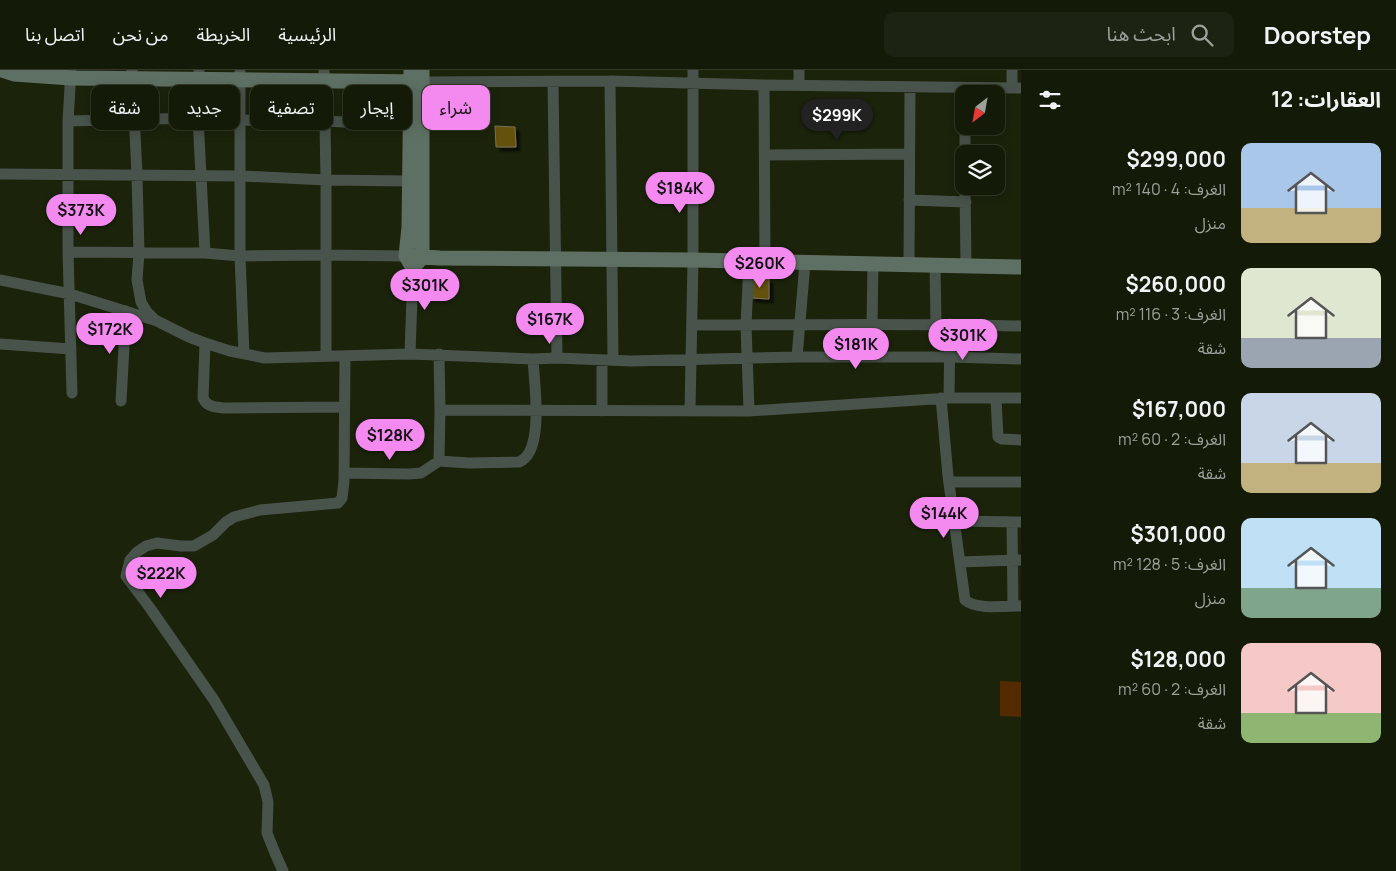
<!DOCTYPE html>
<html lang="ar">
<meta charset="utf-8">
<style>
body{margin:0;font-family:Manrope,"Noto Sans Arabic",sans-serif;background:#1d2312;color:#f1f3f6;direction:rtl;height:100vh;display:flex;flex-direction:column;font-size:19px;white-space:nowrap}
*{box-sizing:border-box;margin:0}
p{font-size:16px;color:#9da19c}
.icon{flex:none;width:28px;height:28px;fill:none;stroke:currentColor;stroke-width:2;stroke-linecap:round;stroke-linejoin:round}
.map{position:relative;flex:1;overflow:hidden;direction:ltr}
.sheet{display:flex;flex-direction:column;background:#141a08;width:375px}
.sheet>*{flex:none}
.banner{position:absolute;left:15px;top:15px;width:475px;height:45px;direction:rtl;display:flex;gap:10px}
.needle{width:32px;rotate:211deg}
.controls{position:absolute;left:955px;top:15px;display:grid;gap:10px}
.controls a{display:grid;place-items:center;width:50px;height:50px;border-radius:10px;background:#141a08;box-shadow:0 2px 12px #0003,0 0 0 1px #333829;font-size:25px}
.price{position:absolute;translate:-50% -42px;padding:0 11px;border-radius:18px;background:#f489f0;color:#111;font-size:16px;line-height:32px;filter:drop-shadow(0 1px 2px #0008)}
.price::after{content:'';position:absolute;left:50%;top:30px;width:15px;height:11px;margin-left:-8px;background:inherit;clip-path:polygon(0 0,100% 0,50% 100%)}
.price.on{background:#222;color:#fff}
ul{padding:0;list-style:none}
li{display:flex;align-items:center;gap:15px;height:125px;padding:0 15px}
li span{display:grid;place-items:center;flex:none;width:140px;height:100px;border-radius:10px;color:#555}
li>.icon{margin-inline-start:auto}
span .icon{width:60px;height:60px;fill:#fffc;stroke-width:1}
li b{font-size:21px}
h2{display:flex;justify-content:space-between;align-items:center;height:60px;padding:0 15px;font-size:21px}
.pill{padding:0 18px;border-radius:10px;background:#141a08;box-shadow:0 2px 12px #0003,0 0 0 1px #333829;font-size:18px;line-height:45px}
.pill.on{background:#f489f0;color:#111}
header{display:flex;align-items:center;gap:30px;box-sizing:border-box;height:70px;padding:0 25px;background:#141a08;border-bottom:1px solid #333829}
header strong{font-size:24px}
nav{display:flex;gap:28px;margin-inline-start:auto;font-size:18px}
.search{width:350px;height:45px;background:#1d2312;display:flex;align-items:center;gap:12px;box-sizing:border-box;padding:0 18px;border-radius:10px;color:#9da19c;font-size:19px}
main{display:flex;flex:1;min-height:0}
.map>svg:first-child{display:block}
.pitch{fill:#532b00}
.building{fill:#63510c;stroke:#7a7155;filter:url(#shadow)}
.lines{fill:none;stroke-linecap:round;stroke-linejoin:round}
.street{stroke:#48534b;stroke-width:11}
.secondary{stroke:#5e7063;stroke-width:15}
</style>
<header>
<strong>Doorstep</strong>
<div class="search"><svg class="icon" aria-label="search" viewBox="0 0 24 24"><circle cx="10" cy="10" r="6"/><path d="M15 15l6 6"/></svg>ابحث هنا</div>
<nav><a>الرئيسية</a><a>الخريطة</a><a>من نحن</a><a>اتصل بنا</a></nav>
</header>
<main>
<section class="sheet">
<h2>العقارات: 12<svg class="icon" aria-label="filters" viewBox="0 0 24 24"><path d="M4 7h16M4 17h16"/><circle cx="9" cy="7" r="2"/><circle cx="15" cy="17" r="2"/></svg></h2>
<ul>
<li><span style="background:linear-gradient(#a9c7e8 65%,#c2b280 0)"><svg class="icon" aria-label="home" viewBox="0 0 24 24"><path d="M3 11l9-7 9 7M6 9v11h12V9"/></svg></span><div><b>$299,000</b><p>الغرف: 4 · 140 m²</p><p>منزل</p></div></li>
<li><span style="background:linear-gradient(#dfe7d0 70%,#9aa5b1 0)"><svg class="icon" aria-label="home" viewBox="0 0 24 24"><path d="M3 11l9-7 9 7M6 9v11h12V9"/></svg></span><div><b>$260,000</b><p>الغرف: 3 · 116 m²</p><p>شقة</p></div></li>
<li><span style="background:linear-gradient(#c9d6e8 70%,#c2b280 0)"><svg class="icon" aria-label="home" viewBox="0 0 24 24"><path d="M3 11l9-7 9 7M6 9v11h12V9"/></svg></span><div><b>$167,000</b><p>الغرف: 2 · 60 m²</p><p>شقة</p></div></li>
<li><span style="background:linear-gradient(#bfe0f5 70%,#7fa58c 0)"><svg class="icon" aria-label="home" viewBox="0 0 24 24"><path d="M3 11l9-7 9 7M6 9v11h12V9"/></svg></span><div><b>$301,000</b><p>الغرف: 5 · 128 m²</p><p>منزل</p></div></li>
<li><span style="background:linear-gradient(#f6c9c9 70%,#8fb573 0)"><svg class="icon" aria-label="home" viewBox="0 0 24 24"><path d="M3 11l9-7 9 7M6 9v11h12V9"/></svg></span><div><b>$128,000</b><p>الغرف: 2 · 60 m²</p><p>شقة</p></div></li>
</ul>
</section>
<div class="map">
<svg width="1021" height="801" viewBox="0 0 1021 801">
<defs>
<filter id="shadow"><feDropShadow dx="4" dy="4" stdDeviation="1" flood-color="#0009"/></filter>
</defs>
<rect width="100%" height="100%" fill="#1b230b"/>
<!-- pitch -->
<path class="pitch" d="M1000,611L1021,612V647L1000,646Z"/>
<!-- building -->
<path class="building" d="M495,56L515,57L516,77H496Z
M751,209H769V229L751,228Z"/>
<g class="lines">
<!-- street -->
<path class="street" d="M71,0L68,51V182L72,323
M132,0L137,105L139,183L137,210L141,232L147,242L155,250L189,267L205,273L230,281L265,288L410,284L533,289L557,288L631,291L797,287H950L1021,289
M199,0L198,48L205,183
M240,0V186L244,284
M324,0L326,110V286
M610,11L613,289
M422,12L610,11L764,15L1021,18
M553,12L557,288
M764,15L765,192
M799,15V0
M1012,18V0
M68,51L198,48L240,50L326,51L410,56
M965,56V84
M765,85L909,84
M0,104L241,106L326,110L409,111
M965,116L966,196
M909,130L966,132
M68,182L205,183L240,186L326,185L406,186
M749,192L746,255L749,341
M873,194L872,254L873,287
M909,195L910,17
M935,196L936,253
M0,210L70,224L154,250
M692,255C802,255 911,253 1021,256
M205,273L203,328C207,337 215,337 224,338L344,337
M0,274L71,279
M410,284L413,198
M439,284L440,340L749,341L949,328H1021
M797,287L805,193
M602,290V341
M941,328L948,406L965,530C976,540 1006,536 1021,536
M949,328L950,254
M996,329L998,367L1002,369L1021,370
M121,331L126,241
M440,340L439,391L469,393L519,392C545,382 534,312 533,289
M690,341L693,190V0
M344,403L409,404L421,403L439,391
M949,412H1021
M955,451L1021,452
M1012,452L1013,536
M960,492L1021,490
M283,801L275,783L267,763L268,732L264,715L214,630L150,538L126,506L130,490L137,482L146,476L157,473L181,476H194L213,465L226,452L234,447L260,440L338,433L342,428L344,411L345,286"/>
<!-- secondary -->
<path class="secondary" d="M2,0L14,4L71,8L422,12
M411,0L409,157L406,186L413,198L422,187V0
M406,186L440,188L693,190L1021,197"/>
</g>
</svg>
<div class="controls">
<a><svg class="needle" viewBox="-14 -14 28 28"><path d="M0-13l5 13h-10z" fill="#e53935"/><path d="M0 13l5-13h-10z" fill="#9da19c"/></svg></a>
<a><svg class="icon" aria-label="layers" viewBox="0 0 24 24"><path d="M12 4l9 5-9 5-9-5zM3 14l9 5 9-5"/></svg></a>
</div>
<b class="price on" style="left:837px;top:71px">$299K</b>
<b class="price" style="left:680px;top:144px">$184K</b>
<b class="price" style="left:81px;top:166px">$373K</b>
<b class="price" style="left:760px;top:219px">$260K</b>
<b class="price" style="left:425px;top:241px">$301K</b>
<b class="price" style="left:550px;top:275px">$167K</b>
<b class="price" style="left:110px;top:285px">$172K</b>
<b class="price" style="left:963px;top:291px">$301K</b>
<b class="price" style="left:856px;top:300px">$181K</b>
<b class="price" style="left:390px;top:391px">$128K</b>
<b class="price" style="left:944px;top:469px">$144K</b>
<b class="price" style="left:161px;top:529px">$222K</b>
<div class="banner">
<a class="pill on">شراء</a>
<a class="pill">إيجار</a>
<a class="pill">تصفية</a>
<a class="pill">جديد</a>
<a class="pill">شقة</a>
</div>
</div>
</main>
